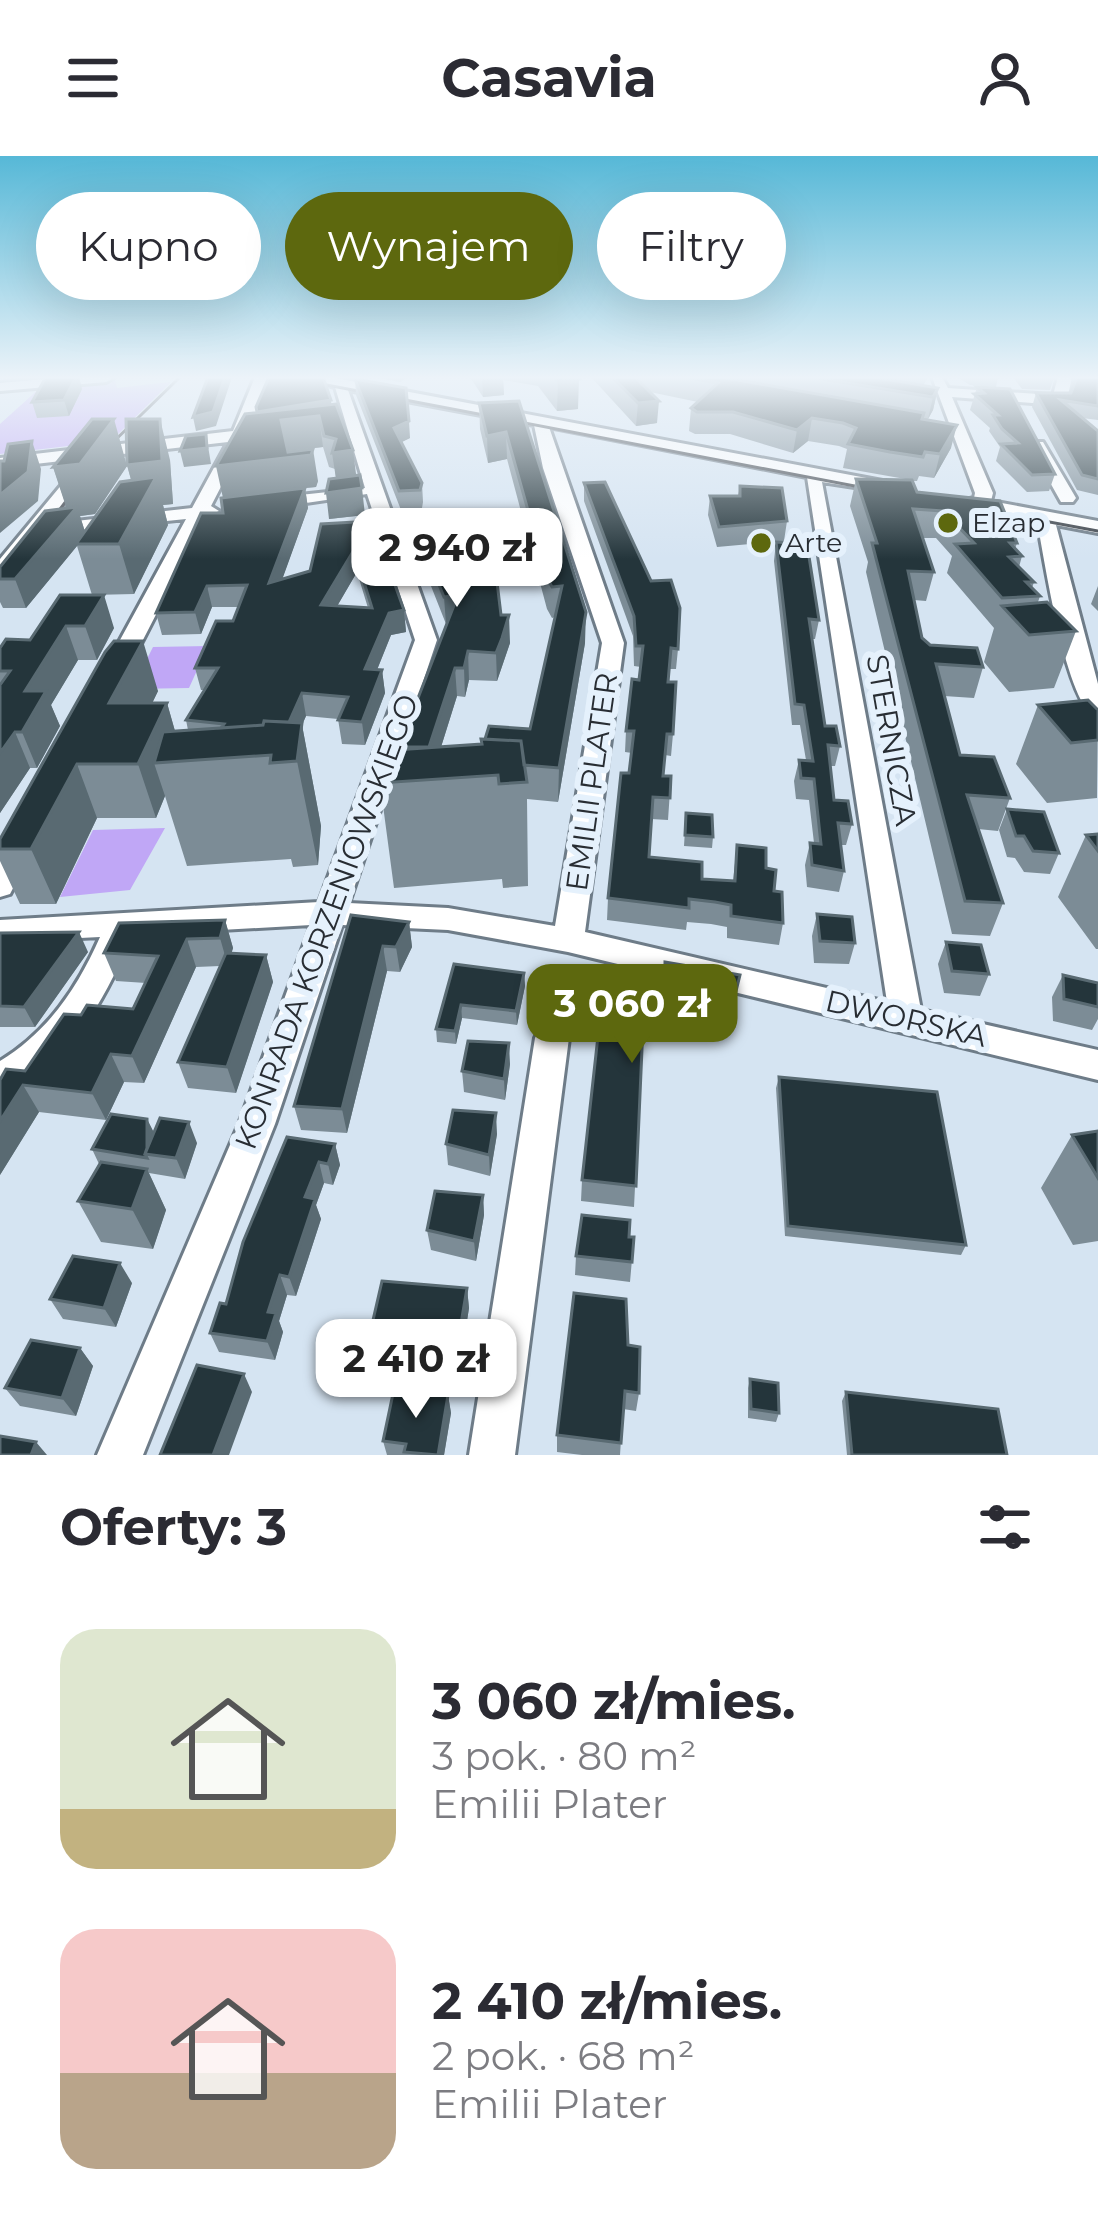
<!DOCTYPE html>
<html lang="pl">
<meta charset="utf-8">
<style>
body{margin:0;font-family:Montserrat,sans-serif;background:#f7f7f7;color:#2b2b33;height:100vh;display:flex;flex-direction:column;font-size:45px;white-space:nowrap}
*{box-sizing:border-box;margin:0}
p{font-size:39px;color:#7c7c81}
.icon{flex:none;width:66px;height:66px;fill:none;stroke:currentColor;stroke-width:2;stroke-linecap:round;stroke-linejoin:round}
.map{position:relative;height:1299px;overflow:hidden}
.sheet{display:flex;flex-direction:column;background:#fff;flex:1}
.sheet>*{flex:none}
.banner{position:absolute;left:36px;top:36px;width:1026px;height:108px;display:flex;gap:24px}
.price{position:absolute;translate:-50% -102px;padding:0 27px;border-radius:24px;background:#fff;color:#222;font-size:39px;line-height:78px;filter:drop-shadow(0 3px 6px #0008)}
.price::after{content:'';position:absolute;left:50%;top:72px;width:36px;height:27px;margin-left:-18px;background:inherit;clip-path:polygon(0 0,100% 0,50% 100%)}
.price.selected{background:#5d680e;color:#fff}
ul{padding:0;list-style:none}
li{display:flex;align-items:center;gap:36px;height:300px;padding:0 60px}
li span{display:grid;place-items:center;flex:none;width:336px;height:240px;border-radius:36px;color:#555}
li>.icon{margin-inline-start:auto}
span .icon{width:144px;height:144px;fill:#fffc;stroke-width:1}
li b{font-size:51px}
h2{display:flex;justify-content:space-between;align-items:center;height:144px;padding:0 60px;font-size:51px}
.chip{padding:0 42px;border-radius:54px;background:#fff;box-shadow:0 12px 48px #0002;font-size:42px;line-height:108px}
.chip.selected{background:#5d680e;color:#fff}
header{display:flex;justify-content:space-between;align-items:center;height:156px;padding:0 60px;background:#fff;font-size:54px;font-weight:700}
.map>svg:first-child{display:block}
.green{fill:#c0a7f6}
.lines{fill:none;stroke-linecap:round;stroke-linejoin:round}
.minor-casing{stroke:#6e7c88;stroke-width:6}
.minor{fill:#fff;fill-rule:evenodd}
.tram{stroke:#3c4249;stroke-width:3}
.wall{fill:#7c8c96;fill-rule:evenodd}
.shaded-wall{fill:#596a72}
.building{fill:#24353b;stroke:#596a72;stroke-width:3;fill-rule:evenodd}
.poi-dot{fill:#5d680e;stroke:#e5f1fc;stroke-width:4.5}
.labels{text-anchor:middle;stroke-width:12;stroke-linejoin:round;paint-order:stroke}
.far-poi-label{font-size:27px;fill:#282d33;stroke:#e5f1fc;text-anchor:start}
.street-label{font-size:30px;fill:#282d33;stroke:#e5f1fc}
</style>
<header><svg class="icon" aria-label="menu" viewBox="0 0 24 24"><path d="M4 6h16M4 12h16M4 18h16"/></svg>Casavia<svg class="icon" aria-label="person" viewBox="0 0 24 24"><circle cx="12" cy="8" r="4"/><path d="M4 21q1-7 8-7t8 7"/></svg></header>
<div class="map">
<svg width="1098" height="1299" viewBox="0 0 1098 1299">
<rect width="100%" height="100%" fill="#d5e4f2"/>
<!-- green -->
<path class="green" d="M115,223L117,232L171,226L111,285L0,298V268L41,231Z
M208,490L189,532L132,533L153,491Z
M165,672L130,734L60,741L93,674Z"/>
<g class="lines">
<defs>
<path id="minor" d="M68,221L113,222L106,226L0,235V227Z
M255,221H269L250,273L260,278L245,284L211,350L219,355L206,361L126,517L114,524L106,522L102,517L186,363L41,378L7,420L0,422V403L78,309L93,313L49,368L192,352L228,286L0,312V302L233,275Z
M301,221H330L893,327L896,331L887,336L822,326L921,854L1098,894V924L568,796L448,774L342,769L275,968L143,1299H97L239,968L311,769L132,779C106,842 68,914 0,938V905C48,876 78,831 100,781L0,786V764L319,746L415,484L367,338L272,352L263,347L272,342L365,332L335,231ZM348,234L534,269L543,312L602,487L555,770L448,752L349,747L437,484ZM549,271L807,321L887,846L585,776L624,487Z
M932,221H942L948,232L1053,239L1058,221H1072L1067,244L1059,249L952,241L993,337L991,345L1098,365V377L1056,369L1098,528V563C1066,553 1044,400 1037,365L957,346L974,342L975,337Z
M1031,286H1043L1076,342L1073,346H1061L1029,289Z
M22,678L36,688L10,738L0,741V703L12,681Z
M552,868L564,872L569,882L515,1299H469L535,882L540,872Z"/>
</defs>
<!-- minor casing -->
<use href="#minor" class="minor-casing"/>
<!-- minor -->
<use href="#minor" class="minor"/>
<!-- tram -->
<path class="tram" d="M285,221L886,336
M974,352L1098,375
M0,432L105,294L180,221"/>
</g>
<!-- wall -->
<path class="wall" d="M374,221H409L400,226Z
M470,221H577L578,253L557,255L538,230L503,224L504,239L483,241Z
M591,221H874L884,223V221H928L923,230L938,232L933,254L928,263L951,292L934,322L919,320L917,325H912L917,336L1017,387L1015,393L1022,400L1019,411L1034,426L1032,432L1040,440L1038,446L1076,475L1054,532L1009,536L984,506L994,472L947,417L952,400L936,382H922L934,416L926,445L914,444L922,482L930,489L983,511L974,542L944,540L960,599L1010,642L998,675L978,673L1003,747L990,780L952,778L866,416L868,406L850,350L856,323L911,324L843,312L847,293L839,290L808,285L793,297L730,278H695L689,275L691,252L698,246L650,236L657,267L636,270Z
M957,221H998L996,231L970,229Z
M1013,221H1054L1050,234L1022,233Z
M1098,221V264L1082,262L1098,275V339L1077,334L1032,251L1036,237H1071Z
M355,223L410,282L401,286L422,327L423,346L422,352L401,354L356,239Z
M977,231L1010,233L1055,318L1049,335L1027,336L996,305L1000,291L989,275L990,272L970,254Z
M82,233L69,260L37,262L32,246Z
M519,245L585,487L558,646L527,643L528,730L503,732L502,723L394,732L380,627L399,593L446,468L414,387L412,362L501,459L510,487L497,525L469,524L465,541L457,540L441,591L482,588L530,573L555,461L552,462L547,453L507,303L488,307L480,273L479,247Z
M331,249L356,319L365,359L329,363L336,322L335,313L329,311L323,291L288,295L318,325L316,331L305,332L308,352L282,423L310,415L372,365L404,454L406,476L391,479L377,514H382L385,537L365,589L342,588L338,563L306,560L302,569L321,670L318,709L293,711L291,703L187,710L165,640L156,662H97L56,748H20L0,705V683L105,496L158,535L152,547H167L175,575L188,574L186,564L204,534H201L195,512L233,465L239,451H212L201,478L162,479L156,457L223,357V342ZM357,416L368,452L337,450Z
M170,304L173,348L163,349L168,369L134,438L92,439L77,390L26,452H3L0,446V411L67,352L53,311L127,310L95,358L80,360L85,376L131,324L127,309Z
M584,327L678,493L676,513H669L668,526L673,578L671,600L665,599L663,620H671L668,664L651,663L649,701L702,723L733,725L737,689L766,712L783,767L779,789L727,782V771L711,768L687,766L686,774L607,764L608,742L632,597L625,596L626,575L639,524L641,511L634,510L633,480L584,345Z
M740,330L787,365L784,385L717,391L708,359L710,340H738Z
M776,386L819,464L815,483H812L825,570L840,590L835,610H830L834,644L852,668L846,689H841L844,715L839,736L807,731L805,709L810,687H814L809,644L796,643L794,625L799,604H806L800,569H792L774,405Z
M1098,430V455L1091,448Z
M60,439L114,472L97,504H78L51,549L60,570L37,612H30L0,657V492L30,484Z
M1038,549L1098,554L1097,642L1047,647L1016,608Z
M1007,653L1059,697L1050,718L1024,716L1015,702L1007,701L999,674Z
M686,657L713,681L712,692L684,690Z
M1098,678V793H1096L1058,741L1086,679Z
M817,758L855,787L849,808L814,807L812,780Z
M351,759L409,766L412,791L400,816L387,815L347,977L301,974L294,950Z
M225,764L233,792L231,797L266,799L273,826L236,937L188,932L178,906L220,810L196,811L144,927L124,926L106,964L39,956L0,1019L25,915L81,859L133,853L146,827L116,825L104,797Z
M0,777L88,796L35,871H0Z
M946,786L989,818L980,840L944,837L938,808Z
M454,808L524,817L525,830L517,869L462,862L456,888L437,886L436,873Z
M664,815L740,819L732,858L688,850L685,874L643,870L634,1051L581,1045L582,1024L614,871Z
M1063,819L1098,827V863L1092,874L1053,865L1052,841Z
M510,908L505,944L464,936L462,915Z
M779,921L966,1089L961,1099L785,1080L776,932Z
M147,963L154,977L197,987L185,1023L149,1017L166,1054L153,1093L101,1086L78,1045L99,1008L92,993Z
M1098,975V1085L1073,1089L1041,1032L1072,979Z
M497,978L490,1020L448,1009L446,988Z
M335,988L340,1009L333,1029L324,1027L316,1049L321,1063L296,1140L287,1139L279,1165L283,1176L275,1204L219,1196L210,1177L226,1148L243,1086Z
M483,1039L484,1059L476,1105L431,1094L427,1074Z
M629,1081H634L630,1126L575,1119L576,1100Z
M132,1127L116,1171L63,1163L50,1143Z
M467,1132L469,1152L461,1203L430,1200L428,1211L373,1204L368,1186Z
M628,1189L639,1237L636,1255L623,1253L620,1299H582L557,1296V1279Z
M80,1192L93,1210L76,1260L20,1250L5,1232Z
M750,1223L779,1257L776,1266L748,1262V1232Z
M846,1236L1007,1299H847L842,1245Z
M448,1239L451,1257L444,1299H387L383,1285Z"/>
<!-- shaded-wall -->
<path class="shaded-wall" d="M76,221H79L82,233L69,260L64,244Z
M225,221H232L216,270L196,275L193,261Z
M482,221H503L504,239L483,241Z
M579,223L578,253L557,255L558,225Z
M938,232L933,254L928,263L933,241Z
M331,244L332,257L319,260L323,291L287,295L257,256Z
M659,245L657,267L636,270L638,247Z
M812,262L808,285L793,297L797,274Z
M114,263L127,310L95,358L80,360L86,379L26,452L15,423L69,360L53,311Z
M160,263L170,304L173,348L163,349L168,369L134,438L119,388L139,352L127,309Z
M409,265L410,282L396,289L394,272Z
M957,269L951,292L934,322L940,298Z
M506,276L507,303L488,307L487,280Z
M206,278L211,308L184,311L180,295Z
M32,285L41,313L38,345L0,377V339Z
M313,293L318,325L316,331L305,332L308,352L273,449L269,427L223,342L216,310Z
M353,294L357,326L337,329L332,297Z
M362,332L365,359L329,363L326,337Z
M354,394L357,416L325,471L321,449Z
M207,430L212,451L201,478L195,456Z
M104,439L114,472L97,504L85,470Z
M458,439L446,468L444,441Z
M404,454L406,476L391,479L368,536L365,513L389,457Z
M586,456L585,487L558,646L559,612Z
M509,459L510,487L497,525L496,497Z
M66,470L78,504L51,549L60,570L37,612L22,576L25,535Z
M143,485L158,535L127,600L109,547Z
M468,495L469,524L465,541L464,512Z
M455,512L457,540L431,623L428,593Z
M382,514L385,537L365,589L362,566Z
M302,537L306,560L302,569L321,670L318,709L297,605L281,583Z
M167,547L182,600L154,607L165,640L156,662L138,608Z
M15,576L30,612L0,657V597Z
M77,608L97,662L56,748L31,693Z
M225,764L233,792L228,810L220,782Z
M409,766L412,791L400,816L396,791Z
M79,776L88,796L35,871L24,851Z
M187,783L196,811L144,927L132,900Z
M383,790L387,815L347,977L342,953Z
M266,799L273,826L236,937L227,911Z
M524,817L525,830L517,869L516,855Z
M461,849L462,862L456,888L455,875Z
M509,887L510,908L505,944L504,923Z
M111,898L124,926L106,964L92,937Z
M23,929L39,956L0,1019V965Z
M496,957L497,978L490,1020L489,999Z
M147,963L155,979L147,999Z
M189,966L197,987L185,1023L176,1002Z
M335,988L340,1009L333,1029L328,1008Z
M319,1006L324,1027L316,1049L321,1063L296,1140L289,1121L305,1041Z
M147,1013L166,1054L153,1093L132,1053Z
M483,1039L484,1059L476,1105L474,1085Z
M120,1107L132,1127L116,1171L104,1152Z
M280,1119L287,1139L279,1165L283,1176L275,1204L267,1185L268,1156Z
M467,1132L469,1152L461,1203L458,1185Z
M427,1181L430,1200L428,1211L425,1192Z
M80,1192L93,1210L76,1260L62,1242Z
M244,1218L252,1236L229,1299H213Z
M448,1239L451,1257L444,1299H438Z
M36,1286L47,1299H31Z"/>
<!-- building -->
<path class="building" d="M46,221H76L64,244L32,246Z
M208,221H225L213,256L193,261Z
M269,221H323L331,244L257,256L256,251Z
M554,221H577L579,223L558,225Z
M612,221H635L659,245L638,247Z
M684,221H721L924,257L922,263L957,269L940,298L925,296L923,301L890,296L848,288L856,272L843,267L812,262L797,274L733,256H697L691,252L718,227Z
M810,221H874L938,232L933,241Z
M1077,221H1098V250L1061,244L1098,275V323L1082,319L1036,237H1071Z
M355,223L406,232L409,265L394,272L422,327L420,334L399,335Z
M977,231L1010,233L1055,318L1032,319L1001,288L1018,287L1002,273L993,259H998L974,238L984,237Z
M519,245L586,456L559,612L524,609L521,585L485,583L489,570L530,573L562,430L552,431L547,422L506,276L487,280L479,247Z
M336,248L353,294L332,297L336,283L324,280L319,260L281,264L288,296L313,293L311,299L216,310L245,258Z
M92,263H114L80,308L53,311Z
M126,263H160L162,305L127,309Z
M206,278L207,292L180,295L186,280Z
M32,285L28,316L0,339V305H4L8,288Z
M360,319L362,332L326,337L329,323Z
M156,321L119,388H76L120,326Z
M856,323L912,324L917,336L1000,345L1017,387H1010L1022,400L1009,401L1034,426H1026L1040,440L1002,442L955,388L974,387L943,355L913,353L934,416L908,415L922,482L930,489L977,492L983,511L936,508L960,599L994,601L1010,642L967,639L1003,747L965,745L872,387H877Z
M605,326L651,425L671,424L680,452L678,493L671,492L668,526H676L673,578H667L663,620H671L670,642L653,641L649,701L702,706V723L735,725L737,689L766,692V712L776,714L774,735L782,736L783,767L731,760V749L715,746L689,743V752L608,742L621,617H629L634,575H626L632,523L639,524L643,490H636L634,460L584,327Z
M740,330L782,332L787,365L719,371L710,340H740Z
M305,332L269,427L310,415L321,368L372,365L404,454L389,457L365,513L382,514L362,566L338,564L348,541L302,537L289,566L264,565L263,569L221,572L224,568L186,564L218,512H195L216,465H233L247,429L207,430L195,456L156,457L201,357H223L221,342ZM354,394L372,452L321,449Z
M77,351L15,423H0V411L45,355Z
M479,355L494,401L501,459H509L502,482L496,497L468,495L464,512H455L429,591H399L458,439L444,441L412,362Z
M776,386L807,388L819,464L809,463L825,570H836L840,590L828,589L834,644L848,645L852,668L838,667L844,715L812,709L810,687L821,688L814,623L801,622L799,604L813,605L804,549L795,548Z
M60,439H104L85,470H66L25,535H46L22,576H15L0,597V529L10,515H0V492L6,483L30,484Z
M1047,446L1076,475L1029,479L1002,450Z
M114,485H143L109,547H167L138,608H77L31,693H0V683L105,496Z
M1088,544L1098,554V584L1071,587L1038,549Z
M264,565L302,567L297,605L270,607L271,599L154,607L163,576L263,569Z
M481,583L521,585L527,626L499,628L498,619L380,627V595L482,588Z
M1007,653L1044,656L1059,697L1033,695L1024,680H1016Z
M686,657L712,659L713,681L685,679Z
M1098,678V695L1086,679Z
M817,758L852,761L855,787L820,785Z
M351,759L409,766L396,791L383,790L342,953L294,950Z
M225,764L220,782L187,783L132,900L111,898L92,937L23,929L0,965V924L6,913L25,915L64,858L81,859L87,849L133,853L158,800L104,797L119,767Z
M79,776L24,851L0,850V777Z
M946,786L981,789L989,818L952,815Z
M226,797L266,799L227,911L178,906Z
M665,806L740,819L736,835L689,828L688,852L644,847L636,1030L582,1024L598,880L600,869L614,871L619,811L665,816Z
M454,808L524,817L516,855L461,849L455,875L436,873Z
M1063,819L1098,827V851L1064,843Z
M468,885L509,887L504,923L462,915Z
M779,921L937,936L966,1089L788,1070Z
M453,954L496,957L489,999L446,988Z
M111,958L147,963V992L145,998L147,1002L92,993Z
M160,962L189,966L176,1002L145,998Z
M1098,975V1022L1072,979Z
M287,981L335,988L328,1008L319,1006L305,1041L315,1043L289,1121L280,1119L268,1156L276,1157L267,1185L210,1177L220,1147L226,1148L243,1086Z
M101,1006L147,1013L132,1053L78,1045Z
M435,1035L483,1039L474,1085L427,1074Z
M582,1059L630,1064L629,1081H634L632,1106L576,1100Z
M73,1100L120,1107L104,1152L50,1143Z
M382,1125L467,1132L458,1185L427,1181L425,1192L368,1186Z
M574,1137L626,1143L628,1189L640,1191L639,1237L625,1235L621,1287L557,1279Z
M31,1184L80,1192L62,1242L5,1232Z
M197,1209L244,1218L213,1299H160Z
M750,1223L778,1227L779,1257L751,1253Z
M394,1233L448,1239L438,1299L404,1296L406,1288L383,1285Z
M846,1236L998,1253L1007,1299H852Z
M0,1280L36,1286L31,1299H0Z"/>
<!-- sky -->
<linearGradient id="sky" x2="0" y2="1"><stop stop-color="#56b8d7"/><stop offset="0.55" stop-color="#ecf3f9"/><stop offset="1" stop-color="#ecf3f9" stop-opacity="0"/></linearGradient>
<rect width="1098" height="403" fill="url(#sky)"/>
<!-- markers -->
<g class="poi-dot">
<circle cx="948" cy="367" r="12"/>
<circle cx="761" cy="387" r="12"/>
</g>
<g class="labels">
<!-- far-poi labels -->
<g class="far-poi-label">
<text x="972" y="376">Elzap</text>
<text x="785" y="396">Arte</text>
</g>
<!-- street labels -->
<g class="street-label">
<text transform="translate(891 584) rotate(80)" y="10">STERNICZA</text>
<text transform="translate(592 626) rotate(-82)" y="10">EMILII PLATER</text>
<text transform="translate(327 766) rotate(-70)" y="10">KONRADA KORZENIOWSKIEGO</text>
<text transform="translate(906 863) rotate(13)" y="10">DWORSKA</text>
</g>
</g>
</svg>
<b class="price" style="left:457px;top:454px">2 940 zł</b>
<b class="price selected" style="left:632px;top:910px">3 060 zł</b>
<b class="price" style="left:416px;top:1265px">2 410 zł</b>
<div class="banner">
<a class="chip">Kupno</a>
<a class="chip selected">Wynajem</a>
<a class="chip">Filtry</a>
</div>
</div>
<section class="sheet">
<h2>Oferty: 3<svg class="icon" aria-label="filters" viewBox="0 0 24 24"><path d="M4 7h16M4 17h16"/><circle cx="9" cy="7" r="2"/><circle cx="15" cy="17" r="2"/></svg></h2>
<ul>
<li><span style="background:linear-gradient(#dfe7d0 75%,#c2b280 0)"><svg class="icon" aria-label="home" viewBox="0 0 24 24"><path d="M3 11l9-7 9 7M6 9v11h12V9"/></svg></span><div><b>3 060 zł/mies.</b><p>3 pok. · 80 m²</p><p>Emilii Plater</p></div></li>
<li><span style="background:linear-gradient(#f6c9c9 60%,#b9a48a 0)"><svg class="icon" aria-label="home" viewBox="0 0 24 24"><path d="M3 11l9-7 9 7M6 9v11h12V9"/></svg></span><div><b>2 410 zł/mies.</b><p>2 pok. · 68 m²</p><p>Emilii Plater</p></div></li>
</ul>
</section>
